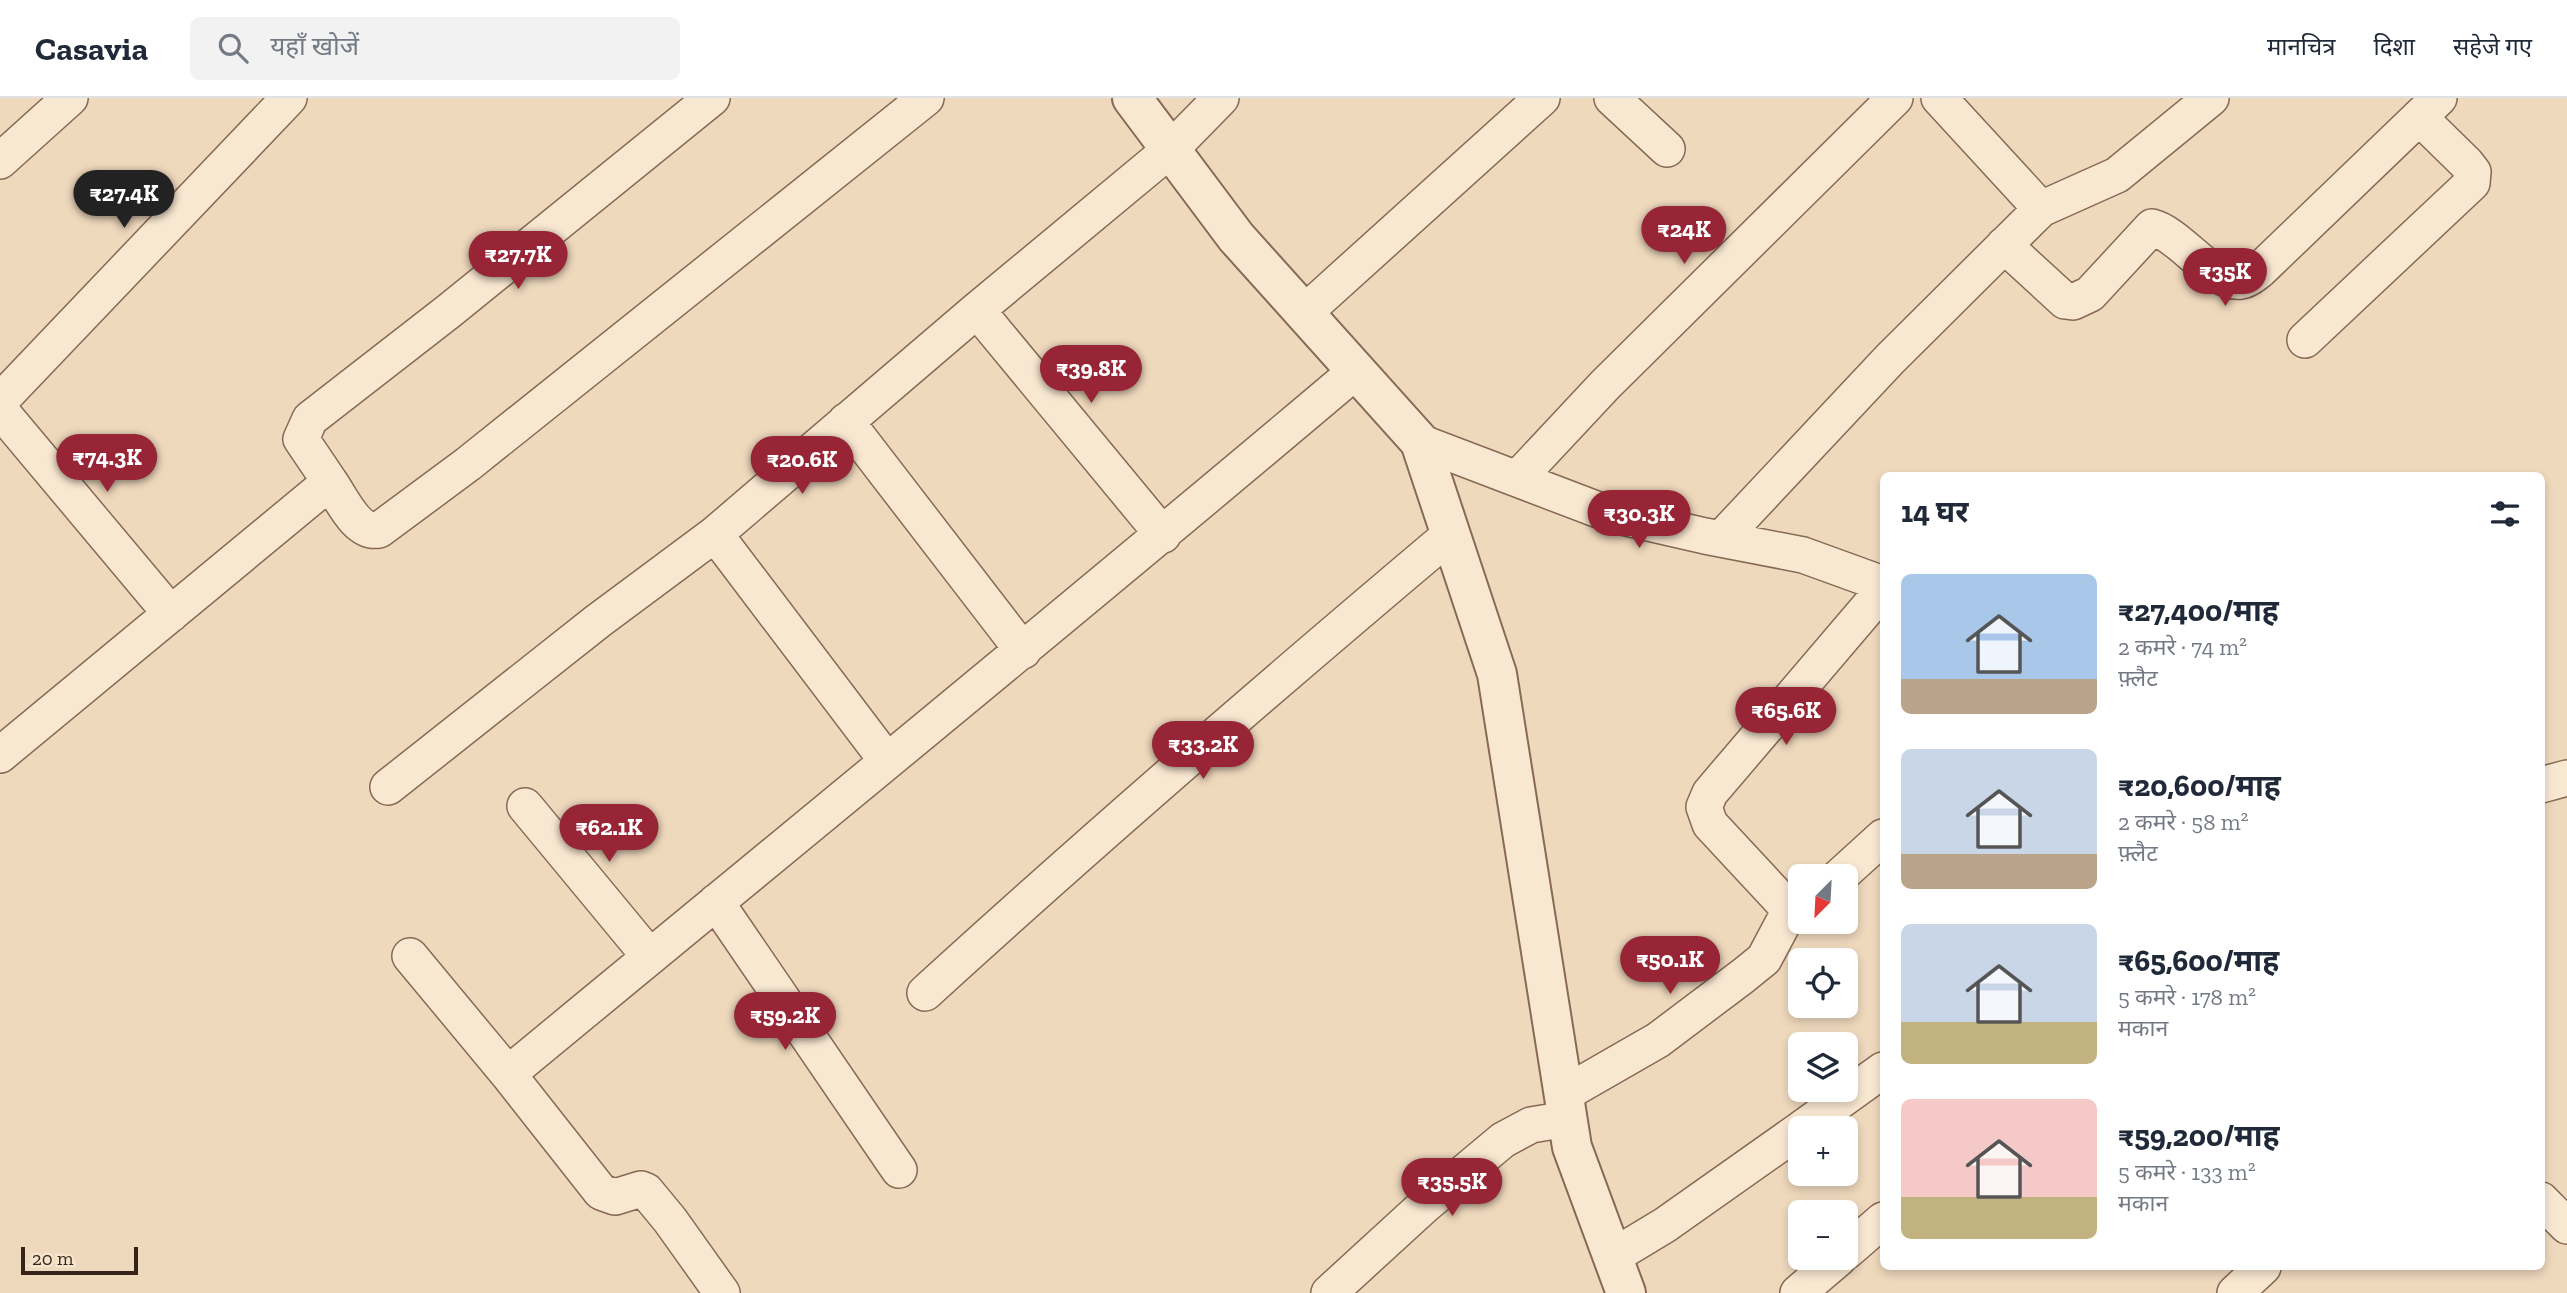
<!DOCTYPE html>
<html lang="hi">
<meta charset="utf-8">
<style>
body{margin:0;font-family:"Zilla Slab","Noto Sans Devanagari",serif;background:#f2f2f3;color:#1f2937;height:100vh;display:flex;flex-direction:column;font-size:26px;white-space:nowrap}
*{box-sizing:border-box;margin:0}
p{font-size:23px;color:#747a83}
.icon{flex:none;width:38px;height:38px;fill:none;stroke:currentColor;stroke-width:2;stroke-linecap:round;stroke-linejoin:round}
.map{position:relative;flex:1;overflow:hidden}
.details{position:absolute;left:1880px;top:374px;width:665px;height:798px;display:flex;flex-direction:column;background:#fff;border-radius:10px;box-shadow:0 4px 10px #0003}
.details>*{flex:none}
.needle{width:46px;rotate:204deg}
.tools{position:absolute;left:1788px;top:766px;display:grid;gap:14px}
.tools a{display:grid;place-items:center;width:70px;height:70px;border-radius:10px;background:#fff;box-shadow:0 4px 10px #0003;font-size:35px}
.scale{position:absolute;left:21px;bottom:18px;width:117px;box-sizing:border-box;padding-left:7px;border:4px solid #36241b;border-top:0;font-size:19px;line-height:24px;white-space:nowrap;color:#36241b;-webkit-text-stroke:5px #f6e4cd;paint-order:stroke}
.price{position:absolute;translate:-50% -60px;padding:0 16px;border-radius:24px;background:#972536;color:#fff;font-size:23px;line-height:46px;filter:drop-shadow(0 2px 4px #0008)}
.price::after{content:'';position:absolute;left:50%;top:42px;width:21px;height:16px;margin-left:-10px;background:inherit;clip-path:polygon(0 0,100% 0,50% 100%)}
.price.current{background:#222;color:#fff}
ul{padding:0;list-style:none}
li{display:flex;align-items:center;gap:21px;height:175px;padding:0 21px}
li span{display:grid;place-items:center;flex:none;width:196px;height:140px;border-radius:10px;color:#555}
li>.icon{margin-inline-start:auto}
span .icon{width:84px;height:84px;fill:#fffc;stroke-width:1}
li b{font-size:30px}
h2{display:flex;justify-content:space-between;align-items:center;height:84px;padding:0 21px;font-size:30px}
header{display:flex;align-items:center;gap:42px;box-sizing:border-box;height:98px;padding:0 35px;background:#fff;border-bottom:2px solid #e0e1e3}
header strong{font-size:33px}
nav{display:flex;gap:38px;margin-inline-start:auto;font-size:24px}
.search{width:490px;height:63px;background:#f2f2f3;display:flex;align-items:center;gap:18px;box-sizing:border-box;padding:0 24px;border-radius:10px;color:#747a83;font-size:26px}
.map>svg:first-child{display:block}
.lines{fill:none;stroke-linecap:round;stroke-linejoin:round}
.minor-casing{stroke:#876956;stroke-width:38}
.tertiary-casing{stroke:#876956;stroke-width:42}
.minor{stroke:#f9e8d1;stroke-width:35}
.tertiary{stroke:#f9e8d1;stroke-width:38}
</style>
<header>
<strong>Casavia</strong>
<div class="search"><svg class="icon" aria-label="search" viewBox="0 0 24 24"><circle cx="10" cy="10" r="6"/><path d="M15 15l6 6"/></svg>यहाँ खोजें</div>
<nav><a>मानचित्र</a><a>दिशा</a><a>सहेजे गए</a></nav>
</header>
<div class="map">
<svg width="2567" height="1195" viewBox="0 0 2567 1195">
<rect width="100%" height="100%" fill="#efd9bd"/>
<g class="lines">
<defs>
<path id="minor" d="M1612,0L1667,51
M1939,0L2041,111
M0,63L70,0
M2004,147L2065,203L2073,204L2090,196L2152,129C2180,136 2215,188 2241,183C2248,182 2255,176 2260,172L2439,0
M977,212L1163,437
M1304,215L1542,0
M2305,242L2472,85L2473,74L2466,65L2419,19
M0,303L289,0
M0,312L171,516
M846,323L1023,553
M1420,344L1609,416L1705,438L1803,457L1883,486
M1518,380L1605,287L1895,0
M330,384L301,341L310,321L449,213L712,0
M715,436L887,663
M1721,441L1890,261L2041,111L2117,77L2211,0
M0,657L330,384C342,401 356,436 379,432L468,366L926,0
M2541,687L2567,680
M388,689L598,523L715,436L977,212L1171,51L1221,0
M525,708L650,859
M1839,779L1883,739
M716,804L899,1072
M1801,812H1790L1710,726L1704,709L1710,695L1883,492
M410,858L508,976L601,1094L615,1099L641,1091L646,1093L670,1122L722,1195
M925,895C1097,738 1272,587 1450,437
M508,976C791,742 1076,510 1356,273
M1564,996L1658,942L1743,878L1764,861L1790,812
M1801,1031L1883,972
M2541,1102L2567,1128
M1846,1154L1883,1122
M1612,1159L1665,1127L1801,1031
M1329,1195L1424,1108L1503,1042L1531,1027L1567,1021
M1798,1195L1839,1160
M2235,1195L2263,1169"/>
<path id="tertiary" d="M1132,0L1236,139L1420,344L1497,576L1572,1049L1626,1195"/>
</defs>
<!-- minor casing -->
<use href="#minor" class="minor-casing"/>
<!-- tertiary casing -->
<use href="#tertiary" class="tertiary-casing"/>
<!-- minor -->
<use href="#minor" class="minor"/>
<!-- tertiary -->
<use href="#tertiary" class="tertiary"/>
</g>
</svg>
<div class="tools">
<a><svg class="needle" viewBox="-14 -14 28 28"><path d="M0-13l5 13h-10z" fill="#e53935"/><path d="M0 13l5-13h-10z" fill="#747a83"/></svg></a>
<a><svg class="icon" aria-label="locate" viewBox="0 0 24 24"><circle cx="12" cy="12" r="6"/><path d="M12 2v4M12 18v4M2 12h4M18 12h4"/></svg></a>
<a><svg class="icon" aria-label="layers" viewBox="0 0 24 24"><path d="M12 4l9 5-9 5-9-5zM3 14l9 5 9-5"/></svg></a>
<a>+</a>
<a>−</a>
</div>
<div class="scale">20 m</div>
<b class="price current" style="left:124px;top:132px">₹27.4K</b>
<b class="price" style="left:1684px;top:168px">₹24K</b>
<b class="price" style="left:518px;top:193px">₹27.7K</b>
<b class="price" style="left:2225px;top:210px">₹35K</b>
<b class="price" style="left:1091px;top:307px">₹39.8K</b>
<b class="price" style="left:107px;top:396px">₹74.3K</b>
<b class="price" style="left:802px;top:398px">₹20.6K</b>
<b class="price" style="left:1639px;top:452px">₹30.3K</b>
<b class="price" style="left:1786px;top:649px">₹65.6K</b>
<b class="price" style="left:1203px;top:683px">₹33.2K</b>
<b class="price" style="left:609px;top:766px">₹62.1K</b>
<b class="price" style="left:1670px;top:898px">₹50.1K</b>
<b class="price" style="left:785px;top:954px">₹59.2K</b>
<b class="price" style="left:1452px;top:1120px">₹35.5K</b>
<section class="details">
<h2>14 घर<svg class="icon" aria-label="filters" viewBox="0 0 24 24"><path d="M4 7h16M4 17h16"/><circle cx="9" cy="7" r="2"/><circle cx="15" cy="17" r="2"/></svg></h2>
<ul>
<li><span style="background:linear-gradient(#a9c7e8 75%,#b9a48a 0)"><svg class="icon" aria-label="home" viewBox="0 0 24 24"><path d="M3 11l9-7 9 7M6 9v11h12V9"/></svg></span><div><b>₹27,400/माह</b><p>2 कमरे · 74 m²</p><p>फ़्लैट</p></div></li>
<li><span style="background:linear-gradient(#c9d6e8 75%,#b9a48a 0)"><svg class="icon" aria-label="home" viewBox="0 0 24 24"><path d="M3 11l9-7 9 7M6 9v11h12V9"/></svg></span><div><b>₹20,600/माह</b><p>2 कमरे · 58 m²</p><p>फ़्लैट</p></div></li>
<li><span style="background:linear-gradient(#c9d6e8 70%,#c2b280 0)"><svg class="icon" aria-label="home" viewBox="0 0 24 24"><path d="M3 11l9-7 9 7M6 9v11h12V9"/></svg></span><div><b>₹65,600/माह</b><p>5 कमरे · 178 m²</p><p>मकान</p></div></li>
<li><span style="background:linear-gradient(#f6c9c9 70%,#c2b280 0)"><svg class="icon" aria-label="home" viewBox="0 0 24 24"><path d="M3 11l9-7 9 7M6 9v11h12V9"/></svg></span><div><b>₹59,200/माह</b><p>5 कमरे · 133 m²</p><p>मकान</p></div></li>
</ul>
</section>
</div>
